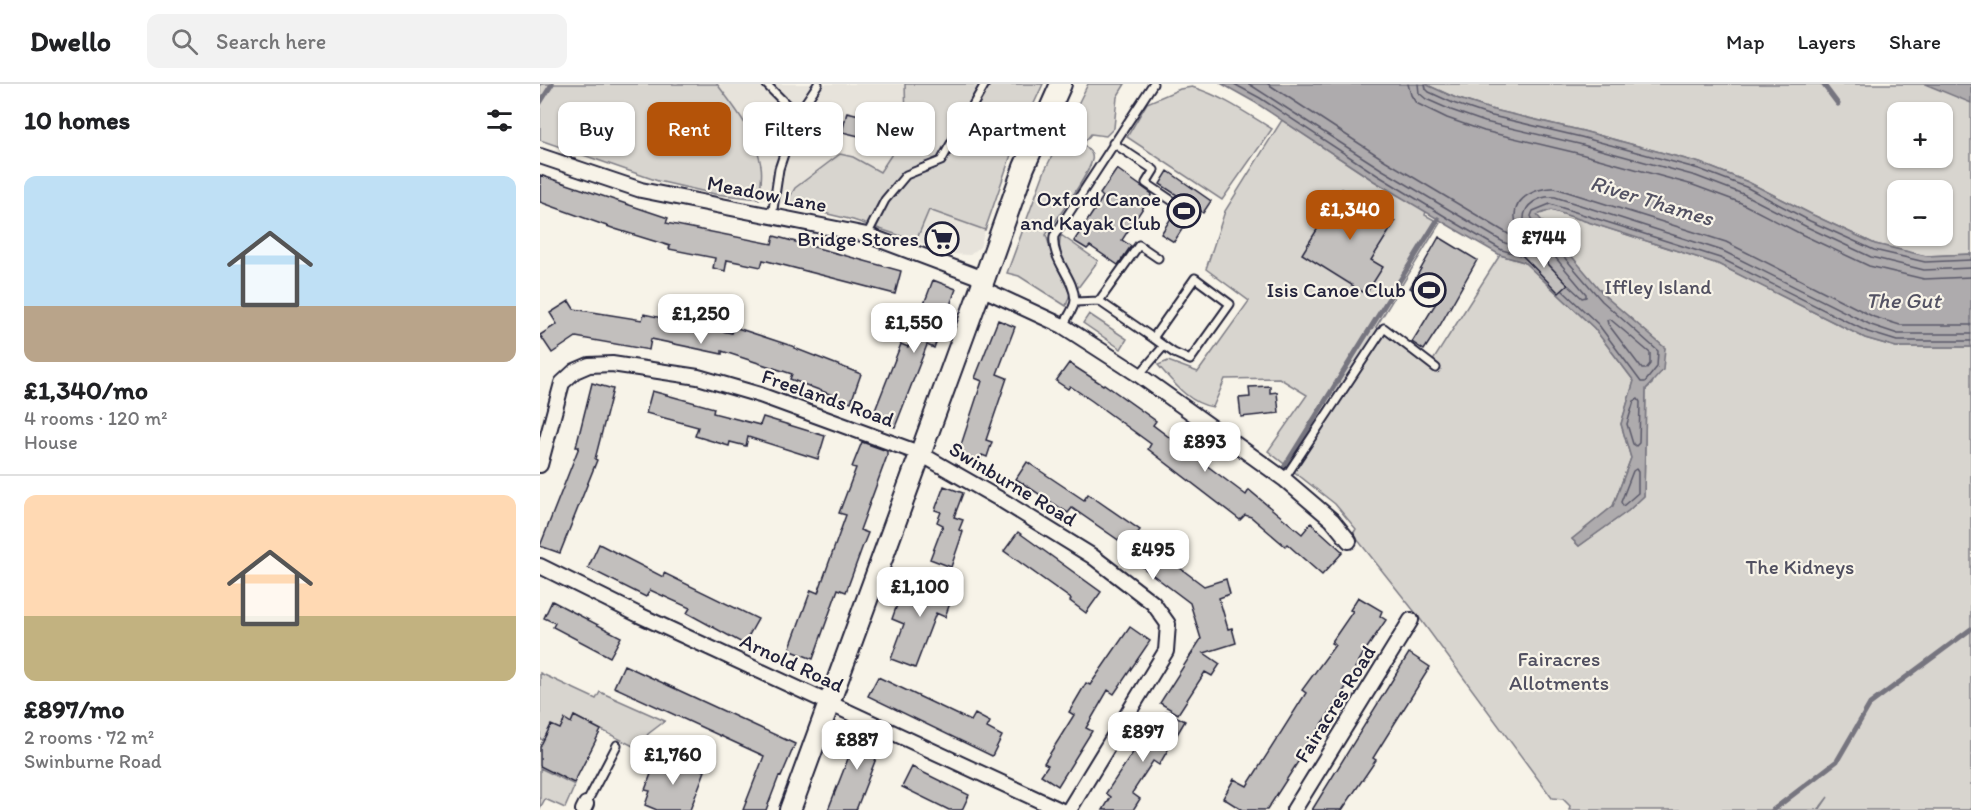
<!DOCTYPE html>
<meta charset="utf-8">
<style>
body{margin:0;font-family:Itim,sans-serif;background:#f2f2f2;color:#202124;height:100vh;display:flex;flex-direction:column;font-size:22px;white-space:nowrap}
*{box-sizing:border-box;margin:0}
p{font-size:20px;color:#757577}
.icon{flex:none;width:33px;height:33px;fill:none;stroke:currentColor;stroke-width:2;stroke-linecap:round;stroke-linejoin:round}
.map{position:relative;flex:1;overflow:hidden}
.sheet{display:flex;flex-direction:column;background:#fff;width:540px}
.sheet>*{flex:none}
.banner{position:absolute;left:18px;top:18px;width:570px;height:54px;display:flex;gap:12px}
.tools{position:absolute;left:1347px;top:18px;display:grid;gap:12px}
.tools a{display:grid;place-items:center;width:66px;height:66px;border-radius:12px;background:#fff;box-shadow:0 2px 4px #0004;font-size:30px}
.price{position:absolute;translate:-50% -51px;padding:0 14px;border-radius:12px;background:#fff;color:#222;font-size:20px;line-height:39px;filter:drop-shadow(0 2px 3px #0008)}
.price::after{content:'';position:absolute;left:50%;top:36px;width:18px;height:14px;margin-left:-9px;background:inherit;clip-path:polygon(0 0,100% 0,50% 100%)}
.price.selected{background:#b45309;color:#fff}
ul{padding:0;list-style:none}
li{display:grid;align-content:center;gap:12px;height:318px;padding:0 24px}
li+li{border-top:2px solid #e0e0e0}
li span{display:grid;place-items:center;height:186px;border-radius:12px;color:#555}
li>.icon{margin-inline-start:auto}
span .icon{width:108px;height:108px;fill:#fffc;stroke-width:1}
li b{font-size:26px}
h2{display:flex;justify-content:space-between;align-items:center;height:72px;padding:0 24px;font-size:26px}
.tag{padding:0 21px;border-radius:12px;background:#fff;box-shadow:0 2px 4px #0004;font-size:21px;line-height:54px}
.tag.selected{background:#b45309;color:#fff}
header{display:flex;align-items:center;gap:36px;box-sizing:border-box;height:84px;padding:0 30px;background:#fff;border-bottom:2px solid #e0e0e0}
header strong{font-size:28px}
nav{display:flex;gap:33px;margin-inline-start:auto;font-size:21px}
.search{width:420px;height:54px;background:#f2f2f2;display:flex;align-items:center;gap:15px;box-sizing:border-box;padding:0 21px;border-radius:12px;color:#757577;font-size:22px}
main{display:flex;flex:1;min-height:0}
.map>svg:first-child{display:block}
.built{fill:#e7e3db}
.green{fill:#d8d5cf;stroke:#7d7c85;stroke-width:1.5;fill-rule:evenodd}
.water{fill:#aeabad;stroke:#76747f;stroke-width:1.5}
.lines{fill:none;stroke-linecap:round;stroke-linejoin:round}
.shore{stroke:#5a5969;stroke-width:1.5}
.stream{stroke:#76747f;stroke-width:5}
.building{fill:#c2bfbd;stroke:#22223b;stroke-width:1.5}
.service-casing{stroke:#22223b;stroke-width:11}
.minor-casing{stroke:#22223b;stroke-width:18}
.secondary-casing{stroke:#22223b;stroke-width:24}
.service{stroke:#f7f3e8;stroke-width:7}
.minor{stroke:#f7f3e8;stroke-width:14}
.secondary{stroke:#f7f3e8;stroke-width:20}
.labels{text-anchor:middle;stroke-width:4.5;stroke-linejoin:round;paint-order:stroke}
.street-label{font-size:21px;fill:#22223b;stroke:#f7f3e8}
.poi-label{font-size:21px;fill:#22223b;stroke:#f7f3e8;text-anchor:end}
.park-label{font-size:21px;fill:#504f60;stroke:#f7f3e8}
.water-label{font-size:22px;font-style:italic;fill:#535263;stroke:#f7f3e8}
</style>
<header>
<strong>Dwello</strong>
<div class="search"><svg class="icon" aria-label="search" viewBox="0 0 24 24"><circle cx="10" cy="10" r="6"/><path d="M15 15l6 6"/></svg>Search here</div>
<nav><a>Map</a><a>Layers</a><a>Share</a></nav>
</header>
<main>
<section class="sheet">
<h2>10 homes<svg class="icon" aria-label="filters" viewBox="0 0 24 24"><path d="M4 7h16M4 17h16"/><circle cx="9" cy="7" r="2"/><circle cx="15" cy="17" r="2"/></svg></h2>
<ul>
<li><span style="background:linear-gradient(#bfe0f5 70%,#b9a48a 0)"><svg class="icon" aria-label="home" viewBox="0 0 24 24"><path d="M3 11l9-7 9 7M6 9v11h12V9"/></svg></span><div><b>£1,340/mo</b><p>4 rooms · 120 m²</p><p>House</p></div></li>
<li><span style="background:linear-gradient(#ffd9b3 65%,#c2b280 0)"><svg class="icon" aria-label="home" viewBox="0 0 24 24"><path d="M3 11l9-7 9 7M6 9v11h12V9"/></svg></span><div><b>£897/mo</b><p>2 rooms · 72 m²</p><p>Swinburne Road</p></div></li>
</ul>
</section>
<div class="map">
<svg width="1431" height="726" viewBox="0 0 1431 726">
<rect width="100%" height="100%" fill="#f7f3e8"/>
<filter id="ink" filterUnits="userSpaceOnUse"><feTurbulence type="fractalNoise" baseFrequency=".0167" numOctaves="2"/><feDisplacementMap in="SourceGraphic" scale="12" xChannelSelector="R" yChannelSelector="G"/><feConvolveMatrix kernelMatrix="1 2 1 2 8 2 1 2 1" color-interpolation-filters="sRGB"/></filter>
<g filter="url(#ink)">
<!-- built -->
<path class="built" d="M176,0H401L313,136L227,116L175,110L118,97Z
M389,126L445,146L440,163L430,171L410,170L376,157Z"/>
<!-- green -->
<path class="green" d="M0,0H177C195,24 217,51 221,82C223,92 220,105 219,115L175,110L118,97L0,56Z
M365,0H503L473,65L445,146L389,126L376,157L313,136L246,120L255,104L300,70L313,73L340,88L373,38L366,35Z
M548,0H585L577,13L574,44L566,52L551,50L543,60C548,65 554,70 552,76C549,92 516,135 506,151L515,178L530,210L526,222L479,192L467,189L505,86Z
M885,0H1431V170L1386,172L1335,160L1273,131L1208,98L1160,79L1043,47L950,25L916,14ZM1358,28H1402V74H1358ZM1358,106H1402V152H1358Z
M652,3C682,12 706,29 732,45L682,116L587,53L607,19L640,5Z
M742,36L834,97L886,127L885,131L900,139L836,243L889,283L960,171L984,178L1054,244L1094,297L1081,340L1091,374L1073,422L1032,455L1039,462L1088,427L1104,412L1106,305L1112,300L1125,264L1066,213L996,131L1011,126L1178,180L1325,254L1356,263H1431V726H1279L1288,713L1278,726H1029L1030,722L1023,715L1012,714L878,532L813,450L816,445L795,420L728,367L767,311L739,294L685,295L673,323C649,320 633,298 618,281L628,277L658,288L709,217L666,185L685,127Z
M521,151L558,177L537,205C528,188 515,171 521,151Z
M549,230L587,255L581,265L543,239Z
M0,589L56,615L60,608L125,637L108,650L99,665L34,632L31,639L25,636L20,645L4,656L0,655Z
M0,684L35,701L25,724L5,715L0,724Z"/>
<!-- water -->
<path class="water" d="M682,0H885L916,14L950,25L1043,47L1160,79L1208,98L1273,131L1335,160L1386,172L1431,170V263H1356L1325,254L1178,180L1011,126L997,131L1066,213L1125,264L1123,286L1106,305L1104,412L1088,427L1039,462L1032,455L1073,422L1091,374L1081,340L1094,297L1054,244L984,178L960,171L913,144L834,97L716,19Z
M1385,0H1431V19Z"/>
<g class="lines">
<!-- shore -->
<path class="shore" d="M694,0L720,14L837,91L916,139L962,166L980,171
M709,0L841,85L965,159L982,164
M728,0L846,77L970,151L979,153L982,151C979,145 975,140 975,133C974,113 998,103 1015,104L1186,158L1334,233L1360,241H1431
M868,0L871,11L876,19L907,34L944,47L1037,69L1153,101L1199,118L1263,151L1329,182L1384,195L1431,193
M878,0L879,9L886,15L911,26L945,38L1039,60L1156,92L1203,110L1267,143L1331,173L1384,186L1431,184
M885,0L886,5L889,8L913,19L948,31L1041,53L1159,85L1206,103L1270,137L1334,166L1385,178L1431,176
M1029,202L1042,214L1046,213V210L984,136C983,120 1001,111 1015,113L1183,167L1331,241L1358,250H1431
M1023,207L1058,240L1101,298H1105L1117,283L1118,267L1062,217L993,137L991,132L993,127L1010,120L1180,174L1328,248L1357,257H1431
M1070,235L1110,269V280L1106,285H1102L1068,240L1067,236Z
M1098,315L1100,318L1099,359L1096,362L1093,360L1087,340L1094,317Z
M1096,385L1098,388V409L1083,422L1081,418L1093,387Z"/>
<!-- stream -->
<path class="stream" d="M1283,0L1298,20
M0,19L12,0
M743,385L898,135
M1233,726L1297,677L1330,620L1431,545"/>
</g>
<!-- building -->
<path class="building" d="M307,28L349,38L344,58L302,48Z
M577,85L612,110L582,156L591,162L578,181L550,162L547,165L534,157L563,113L560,110Z
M628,87L671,117L663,129L659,126L654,133L651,131L634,158L621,150L643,115L620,100Z
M0,91L128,134L126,139L232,160L234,152L361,187L355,210L223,176L221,183L187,176L185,187L173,184L175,174L129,165L130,162L75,145L0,118Z
M802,105L855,138L831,176L843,183L826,210L762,170Z
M899,153L937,176L899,243L884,266L872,258L896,219L870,204Z
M991,162L1028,201L1019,209L981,170L984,163Z
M393,196L416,205L394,264L387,261L355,343L332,334L361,260L368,263Z
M29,217L34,225L102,236L104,230L192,249L194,243L255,263L254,264L321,290L311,318L250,295L252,290L182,267V270L111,255L109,266L36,253L12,269L0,251L17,240L10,229Z
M458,236L475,243L457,290L467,294L446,356L452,358L447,373L442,371L439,380L423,375L425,371L421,369L422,365L420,364L442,297L435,294Z
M529,279L563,301L564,300L616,337L613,341L706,411L709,406L762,450L771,439L803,468L782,491L747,460L745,462L711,433L705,431L700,436L608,365L611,360L552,317L530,302L528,305L516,297Z
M52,299L73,305L55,375L57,376L20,469L0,462L39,363H36Z
M730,302V309L737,308L739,329L701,333L699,314L710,313L709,303Z
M112,307L174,324L173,329L220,341L223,333L285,352L278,375L208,353L206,362L190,358L189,362L155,352L158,343L106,329Z
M322,358L347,367V372L320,446L328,449L322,464L306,508L298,505L273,575L249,566L271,506L278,509L306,431L299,429L316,384L312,383Z
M487,378L544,416L548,410L600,446L596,451L664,502L686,495L690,510L679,514L688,545L692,544L696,559L664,569L680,580L672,592L665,588L638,630L620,619L661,555L650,519L589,473L594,467L532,424L528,429L476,395Z
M404,402L423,409L414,433L423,436L419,446L423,448L411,483L390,475L403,441L397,438L401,428L395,426Z
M478,448L561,508L546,529L530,517L531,515L464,467Z
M59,460L123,493L124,489L218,535L204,560L147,529L150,524L110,506L106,513L48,484Z
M399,490L418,497L405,533L396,529L375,584L351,575L364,540L352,535L358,518L362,520L369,500L392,509Z
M818,513L842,527L840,532L846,536L825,567L815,584L817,586L727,726H702L683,714L694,695L707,702L766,609L762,606L795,561L791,559L813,527L810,526Z
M12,517L81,553L70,573L13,543L15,539L4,534Z
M590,543L610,557L574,610L568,606L546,644L552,647L518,702L501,691L508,681L504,679L534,631L529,628L546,599L550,601Z
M869,569L890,583L833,674L836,676L802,726H772Z
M84,581L255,660L241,693L239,692L226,726H203L224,672L74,603Z
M338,593L431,637L435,630L450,638L447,644L462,652L452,672L328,612Z
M626,627L645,637L619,681L613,677L592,709L600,715L593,726H563L571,713L566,709L602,655L607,659Z
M34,632L61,646L34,699L0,682V663L11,641L20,645L25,635L31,639Z
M320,644L344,654L316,726H288Z
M117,674L132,679L133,675L165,687L150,726H117L105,721L110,707L105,706Z
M372,683L429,711L422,726H409L362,703Z"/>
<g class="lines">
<defs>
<path id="service" d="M228,0L227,1L257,31L239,85L232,132
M257,31L278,0
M573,59L614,86L606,99L634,118
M327,151L345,116L366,91L401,77L445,0
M559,217L613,254
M535,218L559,217L599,161L618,174
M523,242C526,235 535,224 535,216C534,193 511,176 514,152L613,0
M599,291L624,262L613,254L655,194L690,220L650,276L634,269L624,262
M744,395L844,244L896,284
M46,720L77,661"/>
<path id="minor" d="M0,72L101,106L327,151L444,195
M441,204L523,242L599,291L744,395L792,436L809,457
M0,381L22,299L35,287L49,281L72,280L158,293L220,311L379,369L463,417L552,472L613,519L628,540L626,567L529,726
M0,482L99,531L520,726
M43,726L46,720
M754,726L871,536"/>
<path id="secondary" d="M250,726L441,204L484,83L521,0"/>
</defs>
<!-- service casing -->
<use href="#service" class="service-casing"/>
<!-- minor casing -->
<use href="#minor" class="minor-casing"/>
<!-- secondary casing -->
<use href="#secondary" class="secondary-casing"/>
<!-- service -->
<use href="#service" class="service"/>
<!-- minor -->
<use href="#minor" class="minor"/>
<!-- secondary -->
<use href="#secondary" class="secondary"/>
</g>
</g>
<!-- icons -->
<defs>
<symbol id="stadium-ring" viewBox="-11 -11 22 22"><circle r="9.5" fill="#f7f3e8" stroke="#22223b" stroke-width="1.5"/><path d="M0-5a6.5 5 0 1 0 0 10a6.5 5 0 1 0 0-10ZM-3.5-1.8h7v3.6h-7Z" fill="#22223b"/></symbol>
<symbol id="supermarket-ring" viewBox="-11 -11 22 22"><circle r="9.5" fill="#f7f3e8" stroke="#22223b" stroke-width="1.5"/><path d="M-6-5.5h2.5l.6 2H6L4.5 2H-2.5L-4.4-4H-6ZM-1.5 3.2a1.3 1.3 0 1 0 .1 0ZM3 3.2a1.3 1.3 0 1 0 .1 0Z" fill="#22223b"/></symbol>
</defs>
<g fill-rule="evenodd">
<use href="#stadium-ring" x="625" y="108" width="38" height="38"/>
<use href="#supermarket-ring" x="383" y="136" width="38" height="38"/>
<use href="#stadium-ring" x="870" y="187" width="38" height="38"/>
</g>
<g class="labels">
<!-- street labels -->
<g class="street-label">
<text transform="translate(227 110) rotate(11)" y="7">Meadow Lane</text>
<text transform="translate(288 314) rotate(19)" y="7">Freelands Road</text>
<text transform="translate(473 400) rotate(31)" y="7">Swinburne Road</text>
<text transform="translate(252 579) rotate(25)" y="7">Arnold Road</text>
<text transform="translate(795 620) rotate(-58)" y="7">Fairacres Road</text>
</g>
<!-- poi labels -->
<g class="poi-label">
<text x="621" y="122">Oxford Canoe<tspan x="621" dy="24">and Kayak Club</tspan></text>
<text x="379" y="162">Bridge Stores</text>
<text x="866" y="213">Isis Canoe Club</text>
</g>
<!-- park labels -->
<g class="park-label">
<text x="1118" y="210">Iffley Island</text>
<text x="1260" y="490">The Kidneys</text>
<text x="1019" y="582">Fairacres<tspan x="1019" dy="24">Allotments</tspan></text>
</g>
<!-- water labels -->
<g class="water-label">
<text transform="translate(1112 116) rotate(17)" y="8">River Thames</text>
<text x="1363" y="224">The Gut</text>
</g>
</g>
</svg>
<div class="tools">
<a>+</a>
<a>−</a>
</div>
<b class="price selected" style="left:810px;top:157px">£1,340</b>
<b class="price" style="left:1004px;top:185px">£744</b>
<b class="price" style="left:161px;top:261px">£1,250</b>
<b class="price" style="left:374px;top:270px">£1,550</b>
<b class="price" style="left:665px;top:389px">£893</b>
<b class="price" style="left:613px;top:497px">£495</b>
<b class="price" style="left:380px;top:534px">£1,100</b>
<b class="price" style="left:603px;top:679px">£897</b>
<b class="price" style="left:317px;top:687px">£887</b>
<b class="price" style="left:133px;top:702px">£1,760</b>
<div class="banner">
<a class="tag">Buy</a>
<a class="tag selected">Rent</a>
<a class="tag">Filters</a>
<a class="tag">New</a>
<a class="tag">Apartment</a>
</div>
</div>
</main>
